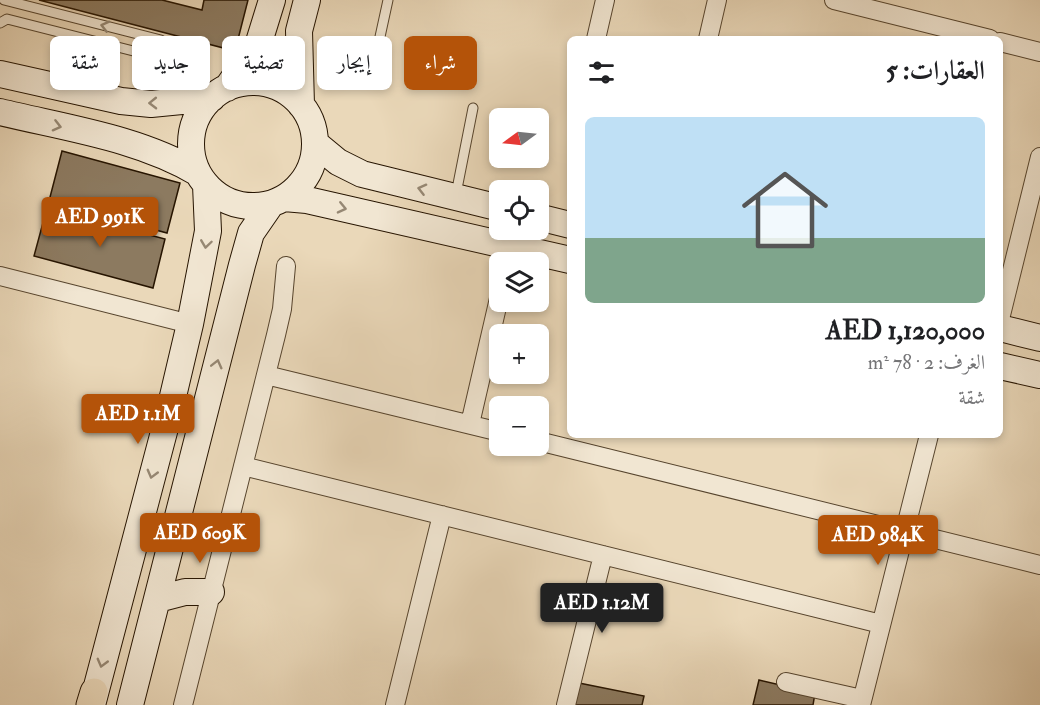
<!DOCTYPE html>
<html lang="ar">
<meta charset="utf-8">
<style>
body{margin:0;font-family:"IM FELL Double Pica",Amiri,serif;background:#f6f6f6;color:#202124;direction:rtl;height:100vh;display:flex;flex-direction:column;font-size:22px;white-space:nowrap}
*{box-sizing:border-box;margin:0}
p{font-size:20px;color:#757577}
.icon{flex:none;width:33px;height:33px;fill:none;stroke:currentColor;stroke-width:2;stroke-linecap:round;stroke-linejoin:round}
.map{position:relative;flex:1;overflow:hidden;direction:ltr}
.side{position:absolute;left:567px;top:36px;width:436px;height:402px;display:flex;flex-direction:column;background:#fff;border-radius:9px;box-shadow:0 3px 9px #0003;direction:rtl}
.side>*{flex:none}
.top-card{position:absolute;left:18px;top:36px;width:459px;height:54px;direction:rtl;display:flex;gap:12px}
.needle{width:39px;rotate:255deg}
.buttons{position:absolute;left:489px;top:108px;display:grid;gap:12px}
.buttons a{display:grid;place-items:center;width:60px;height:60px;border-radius:9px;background:#fff;box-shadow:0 3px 9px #0003;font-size:30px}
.price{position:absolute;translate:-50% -51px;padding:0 14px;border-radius:6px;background:#b45309;color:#fff;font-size:20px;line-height:39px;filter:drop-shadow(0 2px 3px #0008)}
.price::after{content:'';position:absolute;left:50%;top:36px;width:18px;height:14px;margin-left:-9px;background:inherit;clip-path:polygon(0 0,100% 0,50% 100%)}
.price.selected{background:#222;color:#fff}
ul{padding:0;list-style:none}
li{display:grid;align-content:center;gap:12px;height:318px;padding:0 18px}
li span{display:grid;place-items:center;height:186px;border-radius:9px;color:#555}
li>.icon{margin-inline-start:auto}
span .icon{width:108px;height:108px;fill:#fffc;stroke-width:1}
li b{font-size:26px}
h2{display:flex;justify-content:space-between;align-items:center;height:72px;padding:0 18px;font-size:26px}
.pill{padding:0 21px;border-radius:9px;background:#fff;box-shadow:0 3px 9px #0003;font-size:21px;line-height:54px}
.pill.selected{background:#b45309;color:#fff}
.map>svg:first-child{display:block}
.building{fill:#8c7a60;stroke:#261400;stroke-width:1.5}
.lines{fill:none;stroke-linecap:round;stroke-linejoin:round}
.lane-casing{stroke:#57452e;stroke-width:11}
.street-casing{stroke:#57452e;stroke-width:20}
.secondary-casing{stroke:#261400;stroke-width:28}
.primary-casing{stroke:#261400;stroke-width:29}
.lane{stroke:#f1e6d2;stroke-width:9}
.street{stroke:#f1e6d2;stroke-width:18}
.secondary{stroke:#f1e6d2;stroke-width:26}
.primary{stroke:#ead8b9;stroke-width:27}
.oneway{stroke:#968874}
</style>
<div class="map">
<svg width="1040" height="705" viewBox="0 0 1040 705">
<rect width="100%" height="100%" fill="#ead8b9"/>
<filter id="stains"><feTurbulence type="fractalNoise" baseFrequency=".00333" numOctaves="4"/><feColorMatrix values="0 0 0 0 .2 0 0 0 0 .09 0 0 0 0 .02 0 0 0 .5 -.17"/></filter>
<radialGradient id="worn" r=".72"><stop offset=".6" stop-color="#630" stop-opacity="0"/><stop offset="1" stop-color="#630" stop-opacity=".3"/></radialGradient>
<!-- building -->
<path class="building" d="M39,0H162L202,10L204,0H248L235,51Z
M370,44L385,69L367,80L351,56Z
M62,151L180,183L167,233L49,201Z
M47,208L165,239L153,288L34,256Z
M759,680L815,693L813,705H753Z
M579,683L644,696L642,705H575Z"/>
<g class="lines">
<defs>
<path id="lane" d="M0,23L7,19L157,57L161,40L4,0
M378,46L388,0
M456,194L473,108"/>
<path id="street" d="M834,0L990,39
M596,39L605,0
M708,39L717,0
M1000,42L1040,52
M0,276L190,324
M1000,319L1040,157
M266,375L500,432
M470,424L500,294
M538,441L1040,565
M243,466L881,624
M786,682L862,699
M183,705L276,335L282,309L286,266
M395,705L442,515
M566,705L603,555
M861,705L929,435"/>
<path id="secondary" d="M0,74L121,101L151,104L212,98
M191 144a62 62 0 1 1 124 0a62 62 0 1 1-124 0Z
M227,88L259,42L272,0
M301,105L299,31L307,0
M0,112C66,128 139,138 198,173
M315,143L338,162L362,174L500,208
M284,198L307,200L570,260
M538,217L570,225
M1000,328L1040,338
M1000,366L1040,375
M158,599L185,592H211
M92,705L170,409L190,324L208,231L206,185
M130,705L242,265L251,233L271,204"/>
<path id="primary" d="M90,705L94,692"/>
</defs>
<!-- lane casing -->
<use href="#lane" class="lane-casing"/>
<!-- street casing -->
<use href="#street" class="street-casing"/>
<!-- secondary casing -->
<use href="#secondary" class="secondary-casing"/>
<!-- primary casing -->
<use href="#primary" class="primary-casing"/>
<!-- lane -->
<use href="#lane" class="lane"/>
<!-- street -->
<use href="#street" class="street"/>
<!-- secondary -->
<use href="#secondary" class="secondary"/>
<!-- primary -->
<use href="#primary" class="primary"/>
</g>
<!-- one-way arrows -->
<defs><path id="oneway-chevron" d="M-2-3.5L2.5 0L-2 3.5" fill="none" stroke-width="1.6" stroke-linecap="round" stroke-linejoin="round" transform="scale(1.5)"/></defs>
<g class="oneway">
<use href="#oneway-chevron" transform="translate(105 26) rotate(-166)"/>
<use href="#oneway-chevron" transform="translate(153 103) rotate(179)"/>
<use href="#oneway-chevron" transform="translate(57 126) rotate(14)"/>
<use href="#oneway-chevron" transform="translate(422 189) rotate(-166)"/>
<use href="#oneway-chevron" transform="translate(342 208) rotate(13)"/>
<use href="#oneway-chevron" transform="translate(206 244) rotate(98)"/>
<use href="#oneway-chevron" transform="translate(217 364) rotate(-76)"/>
<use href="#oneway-chevron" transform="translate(152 474) rotate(105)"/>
<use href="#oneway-chevron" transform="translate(102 663) rotate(105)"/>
</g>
<rect width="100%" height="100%" filter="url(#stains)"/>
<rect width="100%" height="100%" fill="url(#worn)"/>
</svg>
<div class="buttons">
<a><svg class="needle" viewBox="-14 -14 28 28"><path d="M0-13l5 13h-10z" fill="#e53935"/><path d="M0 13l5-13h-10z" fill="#757577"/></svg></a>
<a><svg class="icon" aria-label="locate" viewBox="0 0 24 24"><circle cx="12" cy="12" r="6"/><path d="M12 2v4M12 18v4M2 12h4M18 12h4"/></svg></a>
<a><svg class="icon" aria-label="layers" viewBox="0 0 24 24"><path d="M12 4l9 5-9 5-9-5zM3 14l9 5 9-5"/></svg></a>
<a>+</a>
<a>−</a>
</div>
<b class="price" style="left:100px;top:248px">AED 991K</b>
<b class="price" style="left:138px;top:445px">AED 1.1M</b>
<b class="price" style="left:200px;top:564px">AED 609K</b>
<b class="price" style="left:878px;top:566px">AED 984K</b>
<b class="price selected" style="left:602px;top:634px">AED 1.12M</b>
<div class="top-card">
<a class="pill selected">شراء</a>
<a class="pill">إيجار</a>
<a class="pill">تصفية</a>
<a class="pill">جديد</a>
<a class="pill">شقة</a>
</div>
<section class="side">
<h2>العقارات: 5<svg class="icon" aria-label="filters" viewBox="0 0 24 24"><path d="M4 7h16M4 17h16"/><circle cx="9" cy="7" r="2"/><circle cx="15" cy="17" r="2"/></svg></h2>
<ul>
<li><span style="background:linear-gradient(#bfe0f5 65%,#7fa58c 0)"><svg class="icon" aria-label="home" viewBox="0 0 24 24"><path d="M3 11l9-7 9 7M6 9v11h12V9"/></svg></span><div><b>AED 1,120,000</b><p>الغرف: 2 · 78 m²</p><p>شقة</p></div></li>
</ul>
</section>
</div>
